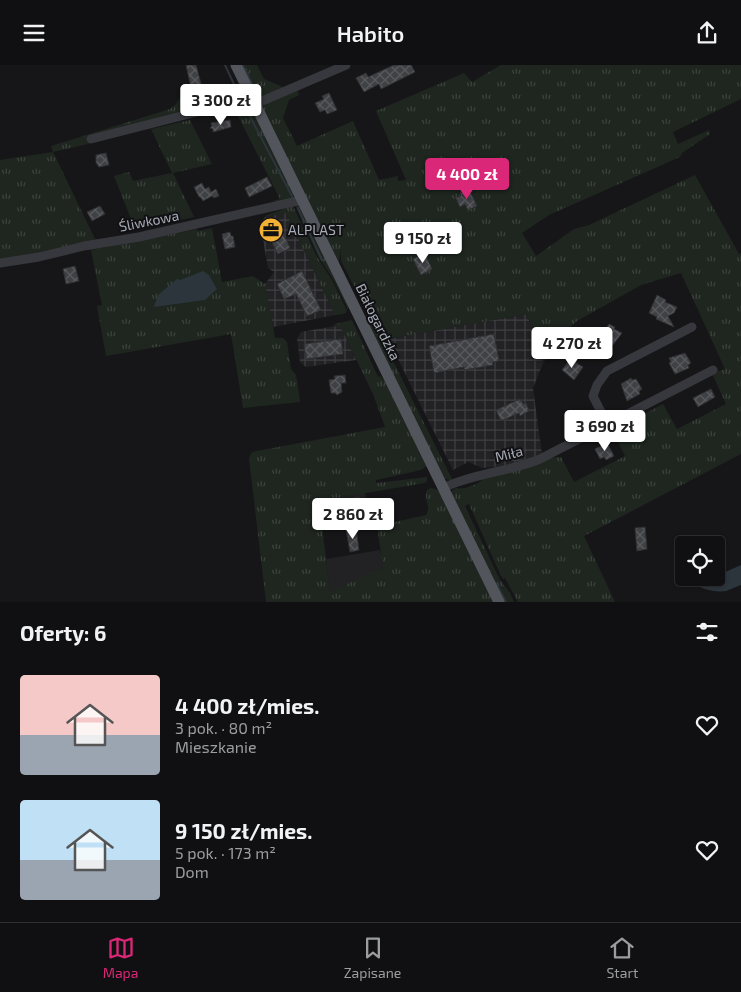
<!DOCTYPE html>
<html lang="pl">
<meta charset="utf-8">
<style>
body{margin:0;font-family:"Exo 2",sans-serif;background:#19191b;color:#f1f3f6;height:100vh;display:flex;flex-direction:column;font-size:19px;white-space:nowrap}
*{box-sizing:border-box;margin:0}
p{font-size:16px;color:#9c9d9f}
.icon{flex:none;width:28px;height:28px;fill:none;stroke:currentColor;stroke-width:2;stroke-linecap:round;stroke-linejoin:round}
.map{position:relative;height:537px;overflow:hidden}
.side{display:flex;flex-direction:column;background:#101012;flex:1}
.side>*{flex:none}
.tools{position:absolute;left:675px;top:471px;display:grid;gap:10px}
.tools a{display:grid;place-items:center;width:50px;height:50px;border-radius:5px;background:#101012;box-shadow:0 1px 4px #0004,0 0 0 1px #303032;font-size:25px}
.price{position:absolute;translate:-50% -42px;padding:0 11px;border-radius:5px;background:#fff;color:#222;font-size:16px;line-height:32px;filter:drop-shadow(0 1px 2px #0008)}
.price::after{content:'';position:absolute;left:50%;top:30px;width:15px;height:11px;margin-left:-8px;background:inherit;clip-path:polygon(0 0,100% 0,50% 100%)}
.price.active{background:#db2777;color:#fff}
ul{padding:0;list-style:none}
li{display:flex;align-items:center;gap:15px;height:125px;padding:0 20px}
li span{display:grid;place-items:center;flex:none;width:140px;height:100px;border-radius:5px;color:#555}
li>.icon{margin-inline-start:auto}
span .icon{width:60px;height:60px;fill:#fffc;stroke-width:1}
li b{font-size:21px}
h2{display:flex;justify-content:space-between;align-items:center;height:60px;padding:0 20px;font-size:21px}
header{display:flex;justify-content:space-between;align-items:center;height:65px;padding:0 20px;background:#101012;font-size:22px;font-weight:600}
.tabs{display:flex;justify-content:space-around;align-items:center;height:70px;border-top:1px solid #303032;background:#101012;font-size:14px;color:#9c9d9f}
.tabs a{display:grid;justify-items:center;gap:2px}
.tabs .active{color:#db2777}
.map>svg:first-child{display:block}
.built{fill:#222225}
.industrial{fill:url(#industrial-grid)}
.grass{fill:url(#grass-tufts)}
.water{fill:#2c353c}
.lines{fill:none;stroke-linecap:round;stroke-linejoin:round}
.stream{stroke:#2c353c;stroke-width:2}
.building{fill:url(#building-cross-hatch);stroke:#303034}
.minor{stroke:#37383d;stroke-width:9}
.major{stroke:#53555c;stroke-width:11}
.labels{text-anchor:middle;stroke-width:4;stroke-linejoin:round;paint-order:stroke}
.street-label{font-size:14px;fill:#a8adb8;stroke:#111113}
.poi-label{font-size:14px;fill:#a8adb8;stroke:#111113;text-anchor:start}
</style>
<header><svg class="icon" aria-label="menu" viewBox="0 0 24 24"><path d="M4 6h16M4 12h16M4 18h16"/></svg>Habito<svg class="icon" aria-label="share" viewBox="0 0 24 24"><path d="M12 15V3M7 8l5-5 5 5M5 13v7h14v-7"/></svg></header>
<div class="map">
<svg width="741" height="537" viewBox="0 0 741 537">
<defs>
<pattern id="industrial-grid" width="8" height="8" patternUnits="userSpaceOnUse" patternTransform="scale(1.25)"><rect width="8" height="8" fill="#222225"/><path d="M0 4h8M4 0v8" fill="none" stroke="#3f3f43"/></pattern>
<pattern id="grass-tufts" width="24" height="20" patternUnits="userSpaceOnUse" patternTransform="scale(1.25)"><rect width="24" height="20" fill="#1e261f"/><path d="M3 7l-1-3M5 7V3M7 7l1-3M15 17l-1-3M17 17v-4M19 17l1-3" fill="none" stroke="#3c433d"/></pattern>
<pattern id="building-cross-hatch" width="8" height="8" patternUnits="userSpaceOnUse" patternTransform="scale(1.25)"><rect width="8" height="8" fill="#404145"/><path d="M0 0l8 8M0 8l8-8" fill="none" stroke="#595a5e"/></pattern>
</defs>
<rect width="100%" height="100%" fill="#161618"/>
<!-- built -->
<path class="built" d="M365,428L370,457L322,465L319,436Z
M380,485L383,502L330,528L326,494Z"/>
<!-- industrial -->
<path class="industrial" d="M286,148L335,250L273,262L265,219L274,207L268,203L260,158L265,152Z
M527,249L543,298L533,323L542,389L505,401L482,403L468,397L453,405L388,274Z
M340,260L356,295L306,302L300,297L297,274L301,267Z"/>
<!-- grass -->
<path class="grass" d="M239,0H257L264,14L283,22L264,31L256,30Z
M501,0H741V34L673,67L678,79L709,65L710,69L682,88L680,92L549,150L522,168L536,191L574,164L589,160L695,110L739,189L741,188V389L584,471L615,537H518L505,513L503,514L500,509L469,439L465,441L500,515L510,528L514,537H502L451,427L455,423C465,425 478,420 485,412L549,393L561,392L574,417L625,391L613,366L663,339L677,364L726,339L712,308L725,304L681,208L641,220L577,256L566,266L543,298L527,249L388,274L370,238L365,242L341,196V183L339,197L330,185L262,42L264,39L297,24L299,30L289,35L283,53L297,81L353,56L379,115L398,111V116L406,115L376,46L464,8L472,17Z
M181,31L188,49L101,76L53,87L96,176L39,189L0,194V95L53,87L51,81L170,44L176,39Z
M245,39L252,42L294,128L292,135L281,138L273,136L280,134L237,49L230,45V43Z
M190,55L212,99L173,108L194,152L135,164L114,111L129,107L133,116L172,108L151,64Z
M295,140L299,141L349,239L348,244L333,214L318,191Z
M293,141L317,192L332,215L347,246L344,249L335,250L286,148L265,152L267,150Z
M212,163L222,217L253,211L265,219L275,273H283L287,277L291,304L297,311L295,313L297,314L300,337L243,343L231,269L106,291L97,241L102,240L91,185L197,164L198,166Z
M367,246H368L453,416L443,413L367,262L374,258Z
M352,255L378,312L380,311L389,321L427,401L421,405L376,415V418L427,412V416L425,418L319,436L330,527L383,502L377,461L426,450C432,441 423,435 427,425C433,421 437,424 442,429L495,537H266L249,393L252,387L385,362L373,329L340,261L334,262L335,259Z"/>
<!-- water -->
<path class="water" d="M203,206L209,210L217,224L205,235L154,242L158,230L177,214L180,215Z
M741,500V520C736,522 731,524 726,526C716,528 692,523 691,513L716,512V508H723Z"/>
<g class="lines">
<!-- stream -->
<path class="stream" d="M225,0L240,32
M243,0L256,27
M245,42L293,133
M298,143L322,195
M496,518L506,537"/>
</g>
<!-- building -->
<path class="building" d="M186,0H196L204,30L193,32Z
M394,0H411L415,7L381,24L379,19L364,27L356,13L366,8L368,12Z
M329,28L337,45L327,49L325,45L320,47L315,38L324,34L322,31Z
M230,55L231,62L213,67V64L210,63L212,61L211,58Z
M106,88L109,100L99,102L96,98V90Z
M267,112L272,121L249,132L245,123Z
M202,118L205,124L209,122L211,127L216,124L219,131L214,133L212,131L203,136L200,132H199L194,122Z
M469,124L477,141L468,145L465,139L460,142L456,133L461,131L460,128Z
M100,141L105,149L92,156L87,147Z
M278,158L290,183L278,189L265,164Z
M230,167L231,171H233L235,182L225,184L222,169Z
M425,188L432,204L421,210L413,194Z
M75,201L79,216L66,219L63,204Z
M302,206L321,245L307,251L296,229L284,234L277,219Z
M657,230L666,235L665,237L677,242L674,248L668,251L674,262L656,254L657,252L649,248Z
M609,259L615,262L614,264L622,268L613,280L600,272Z
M494,269L499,296L492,297L493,300L464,305V302L434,308L429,281Z
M341,274L343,289L306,294L304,279Z
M685,288L691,298L688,300L689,303L675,309L669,298L671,297L669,293Z
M571,293L577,296L576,298L583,302L574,315L562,305Z
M345,310L346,318H341L342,327L337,330L335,328H331L329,315L335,314L334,311Z
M631,313L632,315L636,314L642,324L639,326L640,329L627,336L621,319Z
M711,324L715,332L698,342L693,333Z
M520,334L523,339L526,338L529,346L520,351L519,348L501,356L496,345Z
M607,378L614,391L606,395L604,392L600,394L595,384Z
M359,432L361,442L324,448L322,439Z
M645,462L647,484L637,486L635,463Z
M356,463L359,485L350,487L346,465Z"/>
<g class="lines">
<!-- minor -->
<path class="minor" d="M255,39L346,0
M91,74L252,33
M0,198L39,192L84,181L139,172L302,135
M607,359L593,331L597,320L607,306L692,262
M443,423C474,408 509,407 540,394L713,305"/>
<!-- major -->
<path class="major" d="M236,0L499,537"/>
</g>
<!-- icons -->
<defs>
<symbol id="office-disc" viewBox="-11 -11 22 22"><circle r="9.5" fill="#f2b134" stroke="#111113"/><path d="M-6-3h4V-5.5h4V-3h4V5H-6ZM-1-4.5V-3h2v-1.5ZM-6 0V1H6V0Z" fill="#111"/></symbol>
</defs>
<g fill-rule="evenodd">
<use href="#office-disc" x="257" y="151" width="28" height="28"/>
</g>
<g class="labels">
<!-- street labels -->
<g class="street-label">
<text transform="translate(149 156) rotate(-11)" y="5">Śliwkowa</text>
<text transform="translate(378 257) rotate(64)" y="5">Białogardzka</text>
<text transform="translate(509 389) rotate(-14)" y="5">Miła</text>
</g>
<!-- poi labels -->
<g class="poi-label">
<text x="288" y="170">ALPLAST</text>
</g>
</g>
</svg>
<div class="tools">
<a><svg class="icon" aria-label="locate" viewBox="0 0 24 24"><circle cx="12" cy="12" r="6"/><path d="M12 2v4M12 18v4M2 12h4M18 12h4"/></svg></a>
</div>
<b class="price" style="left:221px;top:61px">3 300 zł</b>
<b class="price active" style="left:467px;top:135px">4 400 zł</b>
<b class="price" style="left:423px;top:199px">9 150 zł</b>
<b class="price" style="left:572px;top:304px">4 270 zł</b>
<b class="price" style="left:605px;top:387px">3 690 zł</b>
<b class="price" style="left:353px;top:475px">2 860 zł</b>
</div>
<section class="side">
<h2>Oferty: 6<svg class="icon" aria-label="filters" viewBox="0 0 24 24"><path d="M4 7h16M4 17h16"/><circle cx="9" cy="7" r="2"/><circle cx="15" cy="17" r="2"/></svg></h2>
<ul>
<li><span style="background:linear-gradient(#f6c9c9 60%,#9aa5b1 0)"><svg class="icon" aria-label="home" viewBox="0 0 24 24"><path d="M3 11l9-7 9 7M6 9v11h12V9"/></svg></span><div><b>4 400 zł/mies.</b><p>3 pok. · 80 m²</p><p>Mieszkanie</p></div><svg class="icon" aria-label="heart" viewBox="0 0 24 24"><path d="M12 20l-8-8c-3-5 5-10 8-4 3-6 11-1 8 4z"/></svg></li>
<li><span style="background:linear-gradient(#bfe0f5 60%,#9aa5b1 0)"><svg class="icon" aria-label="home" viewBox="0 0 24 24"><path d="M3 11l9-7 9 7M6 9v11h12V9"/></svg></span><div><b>9 150 zł/mies.</b><p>5 pok. · 173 m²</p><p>Dom</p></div><svg class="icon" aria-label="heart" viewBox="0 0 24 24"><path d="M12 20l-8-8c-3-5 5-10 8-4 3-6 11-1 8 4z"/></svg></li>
</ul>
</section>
<nav class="tabs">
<a class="active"><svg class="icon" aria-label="map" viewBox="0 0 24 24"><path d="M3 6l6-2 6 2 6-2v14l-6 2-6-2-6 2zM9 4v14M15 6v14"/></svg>Mapa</a>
<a><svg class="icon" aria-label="saved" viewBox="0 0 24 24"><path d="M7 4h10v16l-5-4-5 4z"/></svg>Zapisane</a>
<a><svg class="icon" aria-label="home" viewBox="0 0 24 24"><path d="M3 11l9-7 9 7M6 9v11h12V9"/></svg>Start</a>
</nav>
